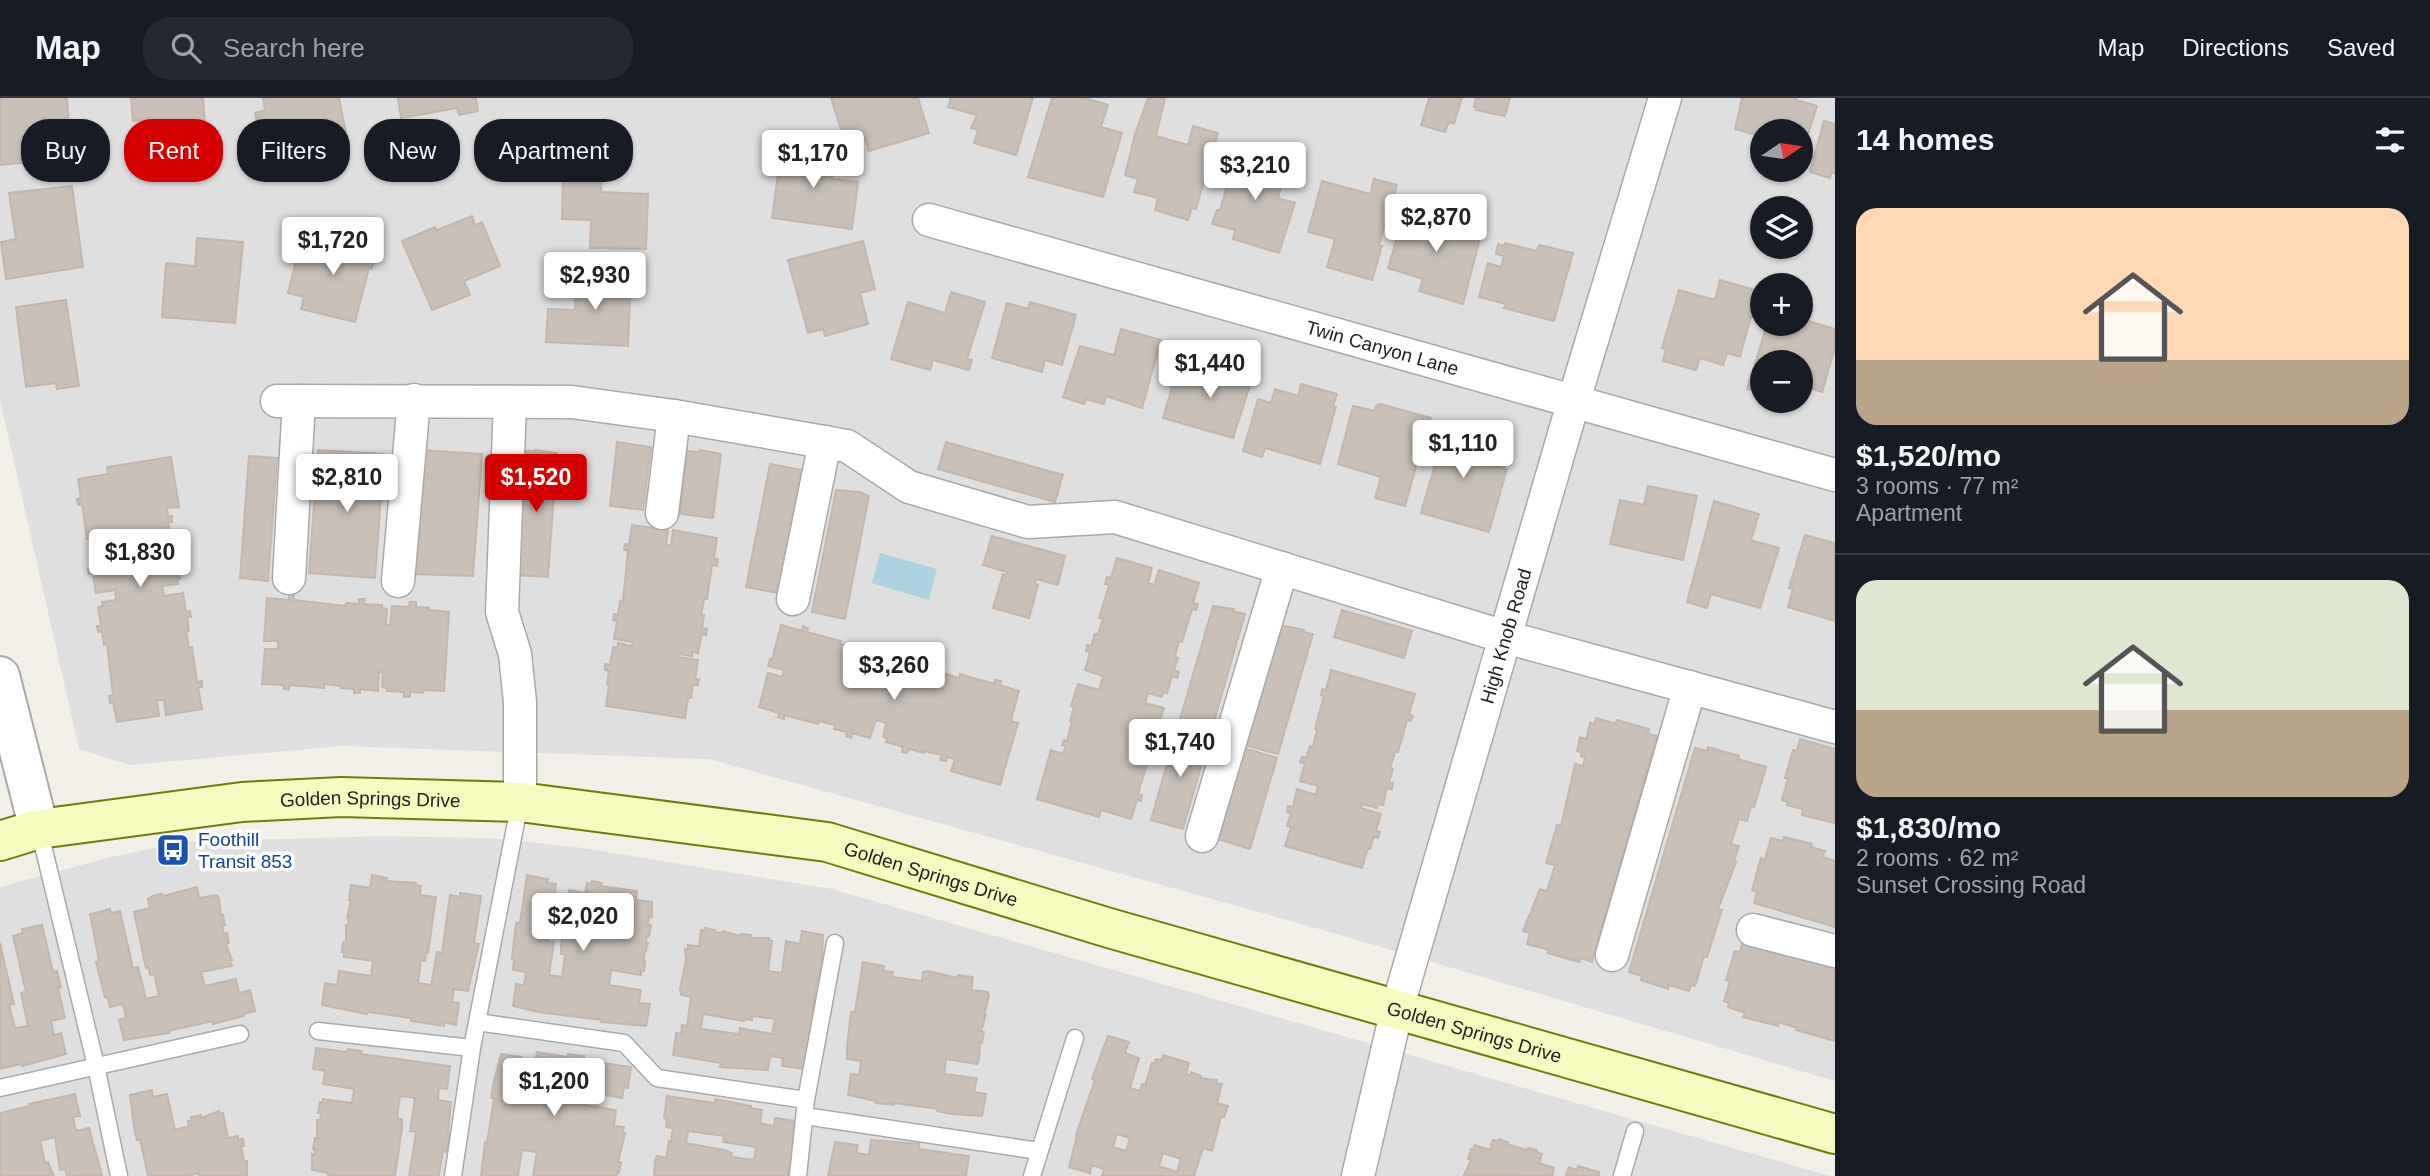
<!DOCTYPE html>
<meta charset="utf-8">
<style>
body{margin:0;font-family:Helvetica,sans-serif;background:#242831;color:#f1f3f6;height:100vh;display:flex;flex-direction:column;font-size:26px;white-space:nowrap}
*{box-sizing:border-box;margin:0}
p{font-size:23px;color:#9ea1a6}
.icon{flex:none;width:38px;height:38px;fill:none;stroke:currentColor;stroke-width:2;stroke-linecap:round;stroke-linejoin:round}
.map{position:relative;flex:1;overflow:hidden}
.side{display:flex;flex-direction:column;background:#171b24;width:595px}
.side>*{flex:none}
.banner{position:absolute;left:21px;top:21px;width:665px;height:63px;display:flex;gap:14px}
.needle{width:46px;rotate:77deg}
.buttons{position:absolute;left:1750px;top:21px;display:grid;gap:14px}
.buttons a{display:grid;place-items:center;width:63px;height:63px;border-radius:50%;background:#171b24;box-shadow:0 2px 5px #0004;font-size:35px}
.price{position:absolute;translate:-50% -60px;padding:0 16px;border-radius:7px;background:#fff;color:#222;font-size:23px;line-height:46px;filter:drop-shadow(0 2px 4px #0008)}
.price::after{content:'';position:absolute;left:50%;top:42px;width:21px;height:16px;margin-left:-10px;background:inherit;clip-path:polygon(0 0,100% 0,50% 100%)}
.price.current{background:#d40000;color:#fff}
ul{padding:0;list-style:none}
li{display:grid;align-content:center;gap:14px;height:371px;padding:0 21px}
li+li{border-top:2px solid #363941}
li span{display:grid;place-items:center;height:217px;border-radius:21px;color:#555}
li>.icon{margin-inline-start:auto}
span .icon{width:126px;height:126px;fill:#fffc;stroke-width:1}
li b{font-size:30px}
h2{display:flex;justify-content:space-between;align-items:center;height:84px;padding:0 21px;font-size:30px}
.tag{padding:0 24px;border-radius:28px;background:#171b24;box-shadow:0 2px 5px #0004;font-size:24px;line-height:63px}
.tag.current{background:#d40000;color:#fff}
header{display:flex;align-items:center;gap:42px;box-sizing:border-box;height:98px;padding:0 35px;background:#171b24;border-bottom:2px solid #363941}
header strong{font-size:33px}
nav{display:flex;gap:38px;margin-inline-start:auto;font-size:24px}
.search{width:490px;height:63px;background:#242831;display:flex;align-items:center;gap:18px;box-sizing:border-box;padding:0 24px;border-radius:28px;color:#9ea1a6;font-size:26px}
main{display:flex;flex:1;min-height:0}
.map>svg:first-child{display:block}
.residential{fill:#e0dfdf;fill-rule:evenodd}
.water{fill:#aad3df}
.building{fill:#c7bfb8;stroke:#c4b6ab;stroke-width:2;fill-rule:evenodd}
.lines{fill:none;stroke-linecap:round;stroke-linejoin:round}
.service-casing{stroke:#a9a9a9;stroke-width:19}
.minor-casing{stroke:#a9a9a9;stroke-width:35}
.tertiary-casing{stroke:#a9a9a9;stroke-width:42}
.secondary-casing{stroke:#707d05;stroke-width:42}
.service{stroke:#fff;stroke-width:16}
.minor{stroke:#fff;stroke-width:32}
.tertiary{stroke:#fff;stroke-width:38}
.secondary{stroke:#f7fabf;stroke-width:38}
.labels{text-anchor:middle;stroke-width:7;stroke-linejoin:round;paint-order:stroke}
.street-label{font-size:19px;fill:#222;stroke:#fff}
.transit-label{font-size:19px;fill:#164399;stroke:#fff;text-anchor:start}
</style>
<header>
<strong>Map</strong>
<div class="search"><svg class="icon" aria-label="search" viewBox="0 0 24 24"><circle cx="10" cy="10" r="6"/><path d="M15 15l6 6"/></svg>Search here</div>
<nav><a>Map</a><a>Directions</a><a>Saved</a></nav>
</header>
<main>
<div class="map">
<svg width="1835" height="1078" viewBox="0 0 1835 1078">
<rect width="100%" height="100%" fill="#f2efe9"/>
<!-- residential -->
<path class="residential" d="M0,0H1835V983L1330,834L709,661L342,648L130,667L79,651L0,302ZM1762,33H1801V72H1762ZM1762,110H1801V149H1762ZM1762,187H1801V226H1762ZM1762,264H1801V303H1762Z
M381,738L488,740L576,749L832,791L1830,1078H0V789L111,759L184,744Z"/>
<!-- water -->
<path class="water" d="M880,455L937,471L929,502L872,485Z"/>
<!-- building -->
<path class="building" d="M0,0H67L71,60L0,67Z
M131,0H203L206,35L184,37L185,49L152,52L149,22L133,23Z
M263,0H339L347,39L317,46L312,23L269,31L268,27L258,29L255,15L265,12Z
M398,0H476L478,13L459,17L457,10L401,20Z
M831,0H918L929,35L869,53L864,38L845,44Z
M951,0H1033L1016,57L974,45L978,32L971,30L977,17L948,9Z
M1052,0H1085L1108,7L1101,29L1122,35L1103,99L1028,79Z
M1148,0H1165L1156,38L1188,47L1193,28L1218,35L1196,111L1192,110L1188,122L1155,112L1158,100L1134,94L1138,81L1125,77L1135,36Z
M1429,0H1462L1454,26L1449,24L1445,34L1421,27Z
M1476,0H1510L1505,18L1476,12L1477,10L1474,9Z
M1742,0H1796V2L1817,8L1801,58V33H1762V39L1735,31Z
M1824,23L1835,26V75L1832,74L1830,80L1810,74Z
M782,47L835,54L832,81L858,84L852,131L772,120Z
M1234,52L1287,68L1278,100L1295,105L1279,155L1233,141L1235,132L1212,126L1217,112H1220L1230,77L1226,76Z
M563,79L602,80L601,94L648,96L646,151L590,150L591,122L562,121Z
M1374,81L1397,87L1379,147L1382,148L1372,182L1327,169L1335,141L1308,134L1322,83L1370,96Z
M72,88L83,169L6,181L1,144L16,141L9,95Z
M1406,110L1482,133L1463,206L1419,193L1423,181L1388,170Z
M472,118L475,127L482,124L500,168L464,183L470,197L432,212L402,143L435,129L437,132Z
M325,135L378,148L372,171L369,170L355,224L301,211L304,199L288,195L299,151L320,157Z
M197,140L243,144L235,225L162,219L166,165L195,168Z
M863,143L875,191L860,195L868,226L825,238L823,231L808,235L788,162Z
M1505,145L1537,153L1539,147L1573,155L1554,223L1504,210L1506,206L1479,199L1488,165L1501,169L1504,158L1496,156L1498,146L1504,148Z
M576,173L631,175L628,248L546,244L548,211L575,212Z
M1720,182L1762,194L1755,220L1751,218L1740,259L1727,255L1723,267L1700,260L1696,272L1663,263L1666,251L1662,250L1679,192L1715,202Z
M951,194L985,204L967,261L972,262L969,272L933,262L930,272L891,261L908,204L945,215Z
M66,202L79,288L57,291L56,285L26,289L16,209Z
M1030,204L1076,217L1062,267L1045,262L1042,274L992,260L1007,205L1028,211Z
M1802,221L1835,231V250L1822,294L1801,287V264H1762V298L1757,296L1758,294L1747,291L1767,227L1797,236Z
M1121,231L1161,242L1142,310L1106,298L1104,306L1086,301L1084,306L1063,299L1080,248L1114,257Z
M1204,263L1253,278L1233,340L1163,320L1176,276L1198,282Z
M1301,286L1337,296L1333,308L1336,309L1320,366L1265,350L1262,359L1243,353L1258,301L1271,305L1275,291L1298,298Z
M1380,306L1431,320L1429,329H1427L1405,408L1375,400L1381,379L1338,366L1353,308L1375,313L1376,308Z
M1443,324L1488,337L1480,364L1507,371L1489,434L1421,415L1437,359H1434Z
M617,344L651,349L643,412L610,408Z
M946,344L1063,377L1055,404L938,371Z
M318,352L384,356L375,480L309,475Z
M421,352L482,356L473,478L412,476Z
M535,352L557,355L548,479L514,477L523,353H535Z
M700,352L721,356L713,420L680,416L687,353L699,354Z
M249,358L277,360L268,483L240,480Z
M171,359L179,409L167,410L168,419L172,418V424H168L172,444L174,443L177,457L181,456L182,463H178L180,481L177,482L178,486L162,488L164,498L183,495L186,514L190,513L191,519H187L189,533L186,534L189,549H192L197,584L202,583V589H198L202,611L166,617L164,602H157L159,618L117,624L113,604L110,605L109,598L113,597L107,546L104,547L102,533L98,534L97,528H101L98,509L103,508L102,504L116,502L115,492L96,495L93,476H89L88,471L92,470L90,457H93L90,441H87L82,406L78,407L77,401L81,400L78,381L108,376L107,369Z
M770,366L802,372L778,495L746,489Z
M1648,388L1697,398L1683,462L1610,446L1620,402L1644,407Z
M836,392L860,394L869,398L845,521L812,514Z
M1714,403L1759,416L1751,442L1779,450L1760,510L1711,496L1707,510L1687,504Z
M632,427L668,432L666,447L671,448L673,432L717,440L714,461H718L717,468L712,467L707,501H704L701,517H704L702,530L707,531L706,537L702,536L698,555L692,554V558L678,556V559L698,562L695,581H699L698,587H693L691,600H688L685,620L606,608L609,587L607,586L609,573L605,572V566L610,567L613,549H617L618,545L632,548L633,544L614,541L617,523L613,522L614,516L618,517L620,503L623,504L628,452H624L625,446L629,447Z
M1805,437L1835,445V523L1788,509L1793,491L1789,490Z
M992,438L1065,458L1058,487L1036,481L1035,486L1038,487L1029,520L993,510L1003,476L1006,478L1007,474L983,467Z
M1117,460L1152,470L1148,485L1154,487L1159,472L1199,485L1193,505L1198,506L1196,512L1192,511L1182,544L1179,543L1175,559L1178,560L1174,572L1179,574L1177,580L1172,578L1167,595L1163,594L1162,599L1148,595L1145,605L1164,610L1158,628L1162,629L1161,635L1157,633L1153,646H1150L1145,662L1148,663L1138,696L1142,697L1141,703L1137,702L1131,721L1101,712L1099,719L1037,701L1051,652L1063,656L1066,648L1062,647L1064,642L1067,643L1072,623H1070L1074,609L1071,608L1078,586L1099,592L1103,578L1085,572L1090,554L1086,553L1087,547L1091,548L1095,536H1098L1103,521L1099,520L1109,487L1105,486L1107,479L1111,480Z
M289,497H294V502L345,508L346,505L359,506V501H365L364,506L382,507V510L387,511L386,527H390L392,508L409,509L410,504H416V509L429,510L428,512L449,514L444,593L424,592L423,595L410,594V599H404V594L387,593V590L382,589L383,574H379L378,593L360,591V595H354V591L341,590V588L324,586V590L289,587V592L284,591V587L262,586L265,551H278V543H264L267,500L289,502Z
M1213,508L1234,511L1233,513L1245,516L1210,637L1178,628Z
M1342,512L1412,533L1404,560L1334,539Z
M781,527L802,533L803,528L808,530L807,534L841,543L840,546L856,551L857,548L871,552L872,547L877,548L876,553L893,558L889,576L903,581L908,562L926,567L927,562L933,563L931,568L944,571L943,575L959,580L960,576L994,586L995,582L1001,583L1000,587L1019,593L1011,623L1018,625L1000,687L951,673L955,661L947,659L946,663L940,662L942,657L924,653V655L909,651L907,655L902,654L903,649L886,644L887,640L883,639L886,625L876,622L870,640L852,635L851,640L846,638L847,634L834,631L835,627L819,623L818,626L784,617V621L778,619L779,615L759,609L768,575L782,579L784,572L768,568L770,561L772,562Z
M1280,527L1304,532L1303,534L1313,536L1278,656L1245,647Z
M1331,572L1415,596L1409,616L1413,618L1411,623L1407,622L1398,654H1395L1390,670L1393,671L1389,684L1393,685L1392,691L1387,690L1383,707L1378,706L1377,710L1362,706L1361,710L1381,716L1376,733L1380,734L1378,740L1374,739L1370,751L1368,750L1362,770L1285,748L1291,729L1287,728L1291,715L1287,714L1288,708L1293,709L1297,691L1316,697L1318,688L1300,683L1305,666L1300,664L1302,659L1306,660L1310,648L1313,649L1317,632L1315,631L1324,598L1321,597L1322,591L1326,592Z
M1596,620L1616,626L1617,622L1649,631L1648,636L1657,638L1592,864L1581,860L1579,864L1548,855L1549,852L1527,846L1530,835L1523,833L1540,791L1547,793L1555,767L1546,765L1557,727L1561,728L1575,666L1583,668L1585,659L1581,658L1582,655L1577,653L1580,639L1586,641L1590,625L1594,626Z
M1177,631L1209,640L1183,731L1151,722Z
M1800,641L1835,651V725L1802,717L1803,711L1787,707L1788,704L1782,702L1788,680H1785L1793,652L1797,653Z
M1708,649L1739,658L1738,661L1766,669L1754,709L1751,708L1747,723L1739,721L1731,746L1739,748L1734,763L1736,764L1718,811L1722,812L1707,859L1704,858L1695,888L1691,887L1689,893L1669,887L1668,891L1641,882L1642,878L1629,874L1695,650L1707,653Z
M1244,650L1277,660L1250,751L1218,741Z
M1784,739L1812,746L1811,749L1825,753L1823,759L1835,763V829L1754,805L1757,794L1752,792L1761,760L1765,762L1771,740L1783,743Z
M372,777L387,780L386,783L416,785V787L421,788L420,797L436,799L428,855H426L425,863L421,862L418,885L431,887L437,854L442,855L450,797L460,799V795L481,798L474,845L479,846L468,893L454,891L452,904L459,905L456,927L444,924V928L411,923V920L368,914L367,916L322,907L325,885L337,887L339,873L371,878L373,863L344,859V854H342L343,844H346V827H348L349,819L347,820L351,802H349L351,787L370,790Z
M527,777L548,781L547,785L556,786L548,843L554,844L549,877L562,879L565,857L561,856V849L569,792L585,795L587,785L592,786V783L602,785L601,788L637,793L636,802L652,804V819H649L648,827H651L649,838L647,837L646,845H648L643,863H645L644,873H641V877L611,872L609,887L641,892L639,905L650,906L646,928L601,924L602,922L538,914L513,908L516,886L524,887L526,874L513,872L514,861H512L516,825H520Z
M197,789L199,800L216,797L219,800L221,818L223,817L225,827L222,828L224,836L227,835L229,845L226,846L232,862L230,863L232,868L201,874L205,888L236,881L239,895L250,892L255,913L244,916V918L213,926V923L168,933L169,935L124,942L119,922L126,920L123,906L110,909L107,898L105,899L96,864L99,863L90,816L110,811L111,815L120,813L133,870L138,869L146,901L159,898L154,876L150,877L148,869L146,870L134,814L150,810L148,801L153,798L162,796L163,798Z
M42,827L53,874L57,873L61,889L58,890L65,920L51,923L54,937L61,935L66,956L22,968L21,966L0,971V845L14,906L9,907L15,930L28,928L21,895L26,894L13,838L23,835L22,831Z
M705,830L715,832V834L722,835L723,833L740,838L741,836L751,837L750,840H769V842L772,843L768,873L782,875L786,843L800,846L802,833L823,837L822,867L819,882L817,881L811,925L813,926L811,938L804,971L782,968L783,960L770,958L768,972L720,969L721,965L673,957L676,935L681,936L682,927L687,928L691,899L681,897L680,891L686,862L685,851H688V847L699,848L701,832L705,833ZM703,916L744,923V921L752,922V918L775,921L772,936L740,930L739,936L701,931Z
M1743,842L1835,870V943L1796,932L1797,930L1779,924L1778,928L1743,919L1745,915L1728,909L1729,905L1724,903L1730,883L1726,882L1735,853L1740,854Z
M863,864L884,868L883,873L893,874L892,879L922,883L923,874L928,873L958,880V877L973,879L971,892L988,894L989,899L984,916H986L981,934H984L982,945L980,944L979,962L977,966L946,961L944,976L977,980L974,994L986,996L982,1018L952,1016L937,1013L938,1011L894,1005V1007L876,1005V1003L848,997L851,976L859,977L861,963L847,961V950L851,914H855Z
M1108,938L1129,944L1125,955L1139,960L1130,990L1140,993L1142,986L1145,987L1152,965L1154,966L1156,961L1162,962L1163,957L1189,965L1186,976L1190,977L1191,974L1201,978L1200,980L1217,982L1216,985L1222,986L1217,1005L1228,1008L1224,1019H1221L1212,1053L1203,1050L1194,1078H1102L1104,1071L1092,1067L1090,1075L1069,1069L1077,1037H1076L1095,982L1092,981ZM1117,1036L1130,1040L1126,1053L1113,1049ZM1163,1055L1181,1061L1177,1074L1159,1068Z
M316,950L347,954L348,951L362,953L361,956L450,968L447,991L439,990L438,1002L451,1004L448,1035H451L447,1054L443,1053L439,1078H409L416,1034L410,1033L415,1000L400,998L397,1020L402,1021V1030L395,1078H328V1075L312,1072V1056L314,1057L315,1051H313L315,1040H317V1022H320L321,1015H318L320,1004L322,1005L323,1001L352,1005L354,991L323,986L325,973L313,971Z
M537,954L567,959L568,956L584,958V962L631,969L628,990L624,989L622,1000L565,990L564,996L548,993L545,1007L553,1009V1004L561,1005V1003L616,1012L614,1028L624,1029L622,1035H625L618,1064H621L619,1074L616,1078H533L537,1054L522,1052L518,1078H481L485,1044L487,1045L494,1001L491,1000L493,987L501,956L522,959L521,966L535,968Z
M152,992L153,999L167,996L175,1032L189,1028L188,1023L192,1022L191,1019L201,1017V1020L219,1013V1016L223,1015L228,1040L238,1038V1042L243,1041L244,1048L241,1049L244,1063H247V1078H199V1075L187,1078H148L140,1041L137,1042L134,1029L130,997Z
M75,996L80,1018L73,1019L76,1033L89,1030L102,1077L67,1078L65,1071L60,1072L55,1039L40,1043L45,1065L48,1064L54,1078H0V1015L30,1008L29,1006Z
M667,998L715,1005V1001L751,1008L750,1010L762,1012L760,1025L774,1028L775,1020L797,1023L792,1069H789L788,1078H654L655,1063L657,1058L666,1060L669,1043L671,1044L673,1030L666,1029L667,1021L664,1020ZM688,1033L724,1038L723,1044L756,1049L754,1062L731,1059L732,1055L724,1052L686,1045Z
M1499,1041L1508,1044L1507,1046L1527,1052L1528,1050L1537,1052L1536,1054L1542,1056L1539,1065L1554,1070L1552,1078L1464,1077L1471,1062L1468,1061L1471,1051L1473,1052L1475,1047L1490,1052L1493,1042L1498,1043Z
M871,1042L919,1046V1051L969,1058L966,1078H828L835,1044L858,1047L856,1055L869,1057Z
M1578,1068L1599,1074V1078H1566L1569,1069L1577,1072Z"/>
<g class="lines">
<defs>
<path id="service" d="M39,731L96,968L119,1078
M477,924L624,945L657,980L806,1002
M318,933L472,950
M0,990L240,936
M805,1018L1039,1053
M453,1078L472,950L520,704
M798,1078L806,1002L835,845
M1032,1078L1075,940
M1622,1078L1635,1033"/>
<g id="minor">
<path id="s1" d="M929,122L1835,377"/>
<path d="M277,303L572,304L674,318L847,348L909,389L1028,424L1115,419L1505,539L1835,629"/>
<path d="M510,304L502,514L515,556L520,604V704"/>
<path d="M662,415L674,318"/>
<path d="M289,480L299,303"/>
<path d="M398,483L414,302"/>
<path d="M793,501L825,344"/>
<path d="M1202,738L1282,470"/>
<path d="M1753,832L1835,853"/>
<path d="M1612,857L1690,589"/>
<path id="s2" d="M1358,1078L1397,911L1574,302L1665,0"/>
</g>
<path id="tertiary" d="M0,578L39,731"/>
<g id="secondary">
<path id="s3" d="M0,743L39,731L242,704L341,699L520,704L827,744L1109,830L1835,1036"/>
</g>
</defs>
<!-- service casing -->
<use href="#service" class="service-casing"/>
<!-- minor casing -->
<use href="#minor" class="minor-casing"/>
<!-- tertiary casing -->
<use href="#tertiary" class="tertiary-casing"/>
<!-- secondary casing -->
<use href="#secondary" class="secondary-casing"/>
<!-- service -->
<use href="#service" class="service"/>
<!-- minor -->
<use href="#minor" class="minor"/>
<!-- tertiary -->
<use href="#tertiary" class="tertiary"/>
<!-- secondary -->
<use href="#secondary" class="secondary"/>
</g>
<!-- icons -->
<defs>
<symbol id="bus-square" viewBox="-11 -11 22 22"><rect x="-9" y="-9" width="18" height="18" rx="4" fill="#1a4fb4" stroke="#fff"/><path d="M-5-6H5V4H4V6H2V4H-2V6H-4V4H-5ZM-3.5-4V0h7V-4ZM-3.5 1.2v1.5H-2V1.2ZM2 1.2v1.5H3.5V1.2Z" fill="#fff"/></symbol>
</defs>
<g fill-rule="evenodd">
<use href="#bus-square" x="154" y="733" width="38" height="38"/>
</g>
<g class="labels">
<!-- street labels -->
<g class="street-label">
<text dy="7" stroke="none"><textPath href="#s1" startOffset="471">Twin Canyon Lane</textPath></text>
<text dy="7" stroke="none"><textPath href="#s2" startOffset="560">High Knob Road</textPath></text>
<text dy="7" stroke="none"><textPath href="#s3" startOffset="374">Golden Springs Drive</textPath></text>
<text dy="7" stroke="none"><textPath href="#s3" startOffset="942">Golden Springs Drive</textPath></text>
<text dy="7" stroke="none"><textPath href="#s3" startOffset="1508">Golden Springs Drive</textPath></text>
</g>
<!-- transit labels -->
<g class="transit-label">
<text x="198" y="748">Foothill<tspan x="198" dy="22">Transit 853</tspan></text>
</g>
</g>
</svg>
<div class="buttons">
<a><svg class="needle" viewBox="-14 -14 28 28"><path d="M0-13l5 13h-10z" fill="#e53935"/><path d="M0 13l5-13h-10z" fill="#9ea1a6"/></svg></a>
<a><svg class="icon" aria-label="layers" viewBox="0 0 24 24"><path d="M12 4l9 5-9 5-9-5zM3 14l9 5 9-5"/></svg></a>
<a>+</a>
<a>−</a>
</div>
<b class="price" style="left:813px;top:92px">$1,170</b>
<b class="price" style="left:1255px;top:104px">$3,210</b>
<b class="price" style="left:1436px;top:156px">$2,870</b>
<b class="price" style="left:333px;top:179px">$1,720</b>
<b class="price" style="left:595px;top:214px">$2,930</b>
<b class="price" style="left:1210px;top:302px">$1,440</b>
<b class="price" style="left:1463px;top:382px">$1,110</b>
<b class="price" style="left:347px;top:416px">$2,810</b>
<b class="price current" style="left:536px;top:416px">$1,520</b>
<b class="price" style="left:140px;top:491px">$1,830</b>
<b class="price" style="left:894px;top:604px">$3,260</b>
<b class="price" style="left:1180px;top:681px">$1,740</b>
<b class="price" style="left:583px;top:855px">$2,020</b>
<b class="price" style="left:554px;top:1020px">$1,200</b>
<div class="banner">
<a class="tag">Buy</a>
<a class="tag current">Rent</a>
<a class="tag">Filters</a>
<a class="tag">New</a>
<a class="tag">Apartment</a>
</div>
</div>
<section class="side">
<h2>14 homes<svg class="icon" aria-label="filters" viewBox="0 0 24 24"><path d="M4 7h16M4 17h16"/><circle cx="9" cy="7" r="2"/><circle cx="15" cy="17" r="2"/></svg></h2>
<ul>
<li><span style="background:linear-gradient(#ffd9b3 70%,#b9a48a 0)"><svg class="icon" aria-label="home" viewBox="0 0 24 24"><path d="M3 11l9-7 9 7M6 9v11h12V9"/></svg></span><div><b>$1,520/mo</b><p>3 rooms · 77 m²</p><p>Apartment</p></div></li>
<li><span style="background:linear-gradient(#dfe7d0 60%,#b9a48a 0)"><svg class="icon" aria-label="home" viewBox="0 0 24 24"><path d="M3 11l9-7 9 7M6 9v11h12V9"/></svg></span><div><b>$1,830/mo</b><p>2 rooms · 62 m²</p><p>Sunset Crossing Road</p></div></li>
</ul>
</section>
</main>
